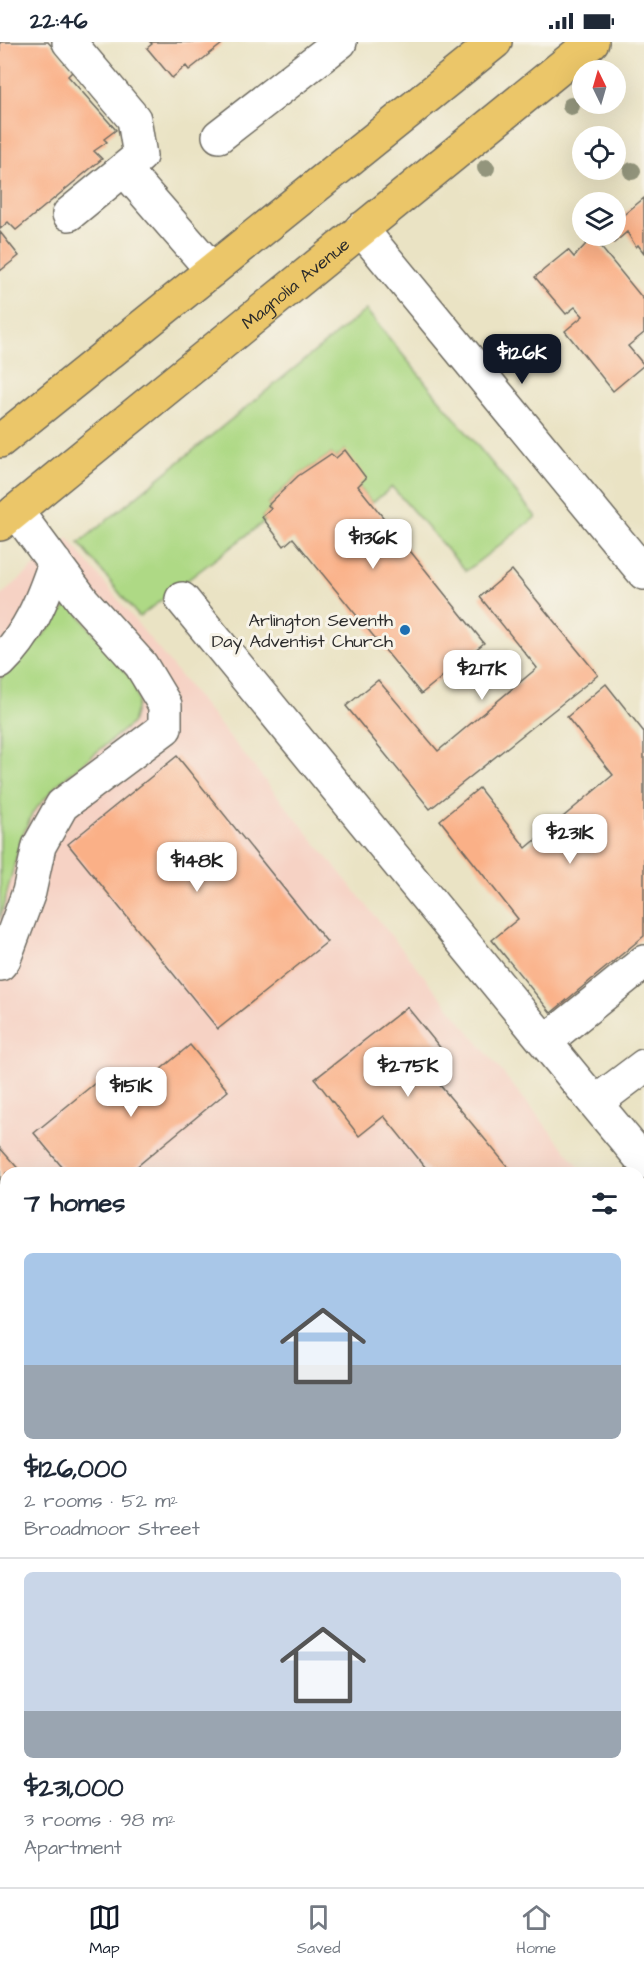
<!DOCTYPE html>
<meta charset="utf-8">
<style>
body{margin:0;font-family:"Architects Daughter",sans-serif;background:#f6f6f7;color:#1f2937;height:100vh;display:flex;flex-direction:column;font-size:22px;white-space:nowrap}
*{box-sizing:border-box;margin:0}
p{font-size:20px;color:#747a83}
.icon{flex:none;width:33px;height:33px;fill:none;stroke:currentColor;stroke-width:2;stroke-linecap:round;stroke-linejoin:round}
.map{position:relative;flex:1;overflow:hidden}
.drawer{position:absolute;left:0px;top:1125px;width:645px;height:720px;display:flex;flex-direction:column;background:#fff;border-radius:18px 18px 0 0;box-shadow:0 6px 24px #0002}
.drawer>*{flex:none}
.needle{width:39px;rotate:355deg}
.controls{position:absolute;left:572px;top:18px;display:grid;gap:12px}
.controls a{display:grid;place-items:center;width:54px;height:54px;border-radius:50%;background:#fff;box-shadow:0 6px 24px #0002;font-size:30px}
.price{position:absolute;translate:-50% -51px;padding:0 14px;border-radius:12px;background:#fff;color:#222;font-size:20px;line-height:39px;filter:drop-shadow(0 2px 3px #0008)}
.price::after{content:'';position:absolute;left:50%;top:36px;width:18px;height:14px;margin-left:-9px;background:inherit;clip-path:polygon(0 0,100% 0,50% 100%)}
.price.current{background:#111827;color:#fff}
ul{padding:0;list-style:none}
li{display:grid;align-content:center;gap:12px;height:318px;padding:0 24px}
li+li{border-top:2px solid #e0e1e3}
li span{display:grid;place-items:center;height:186px;border-radius:9px;color:#555}
li>.icon{margin-inline-start:auto}
span .icon{width:108px;height:108px;fill:#fffc;stroke-width:1}
li b{font-size:26px}
h2{display:flex;justify-content:space-between;align-items:center;height:72px;padding:0 24px;font-size:26px}
.status{display:flex;justify-content:space-between;align-items:center;height:42px;padding:0 30px;background:#fff;direction:ltr}
.status svg{height:16px;fill:currentColor}
.tabs{display:flex;justify-content:space-around;align-items:center;height:84px;border-top:2px solid #e0e1e3;background:#fff;font-size:16px;color:#747a83}
.tabs a{display:grid;justify-items:center;gap:3px}
.tabs .current{color:#111827}
.map>svg:first-child{display:block}
.built{fill:#f6d2c4}
.green{fill:#aed985;stroke:#6c8258;stroke-width:1.5}
.building{fill:#fab087}
.lines{fill:none;stroke-linecap:round;stroke-linejoin:round}
.minor-casing{stroke:#6e6b61;stroke-width:36}
.major-casing{stroke:#6e6b61;stroke-width:36}
.minor{stroke:#fff;stroke-width:33}
.major{stroke:#ebc669;stroke-width:33}
.tree{fill:#93957c}
.poi-dot{fill:#1f6fb2;stroke:#f7f3e8;stroke-width:2}
.labels{text-anchor:middle;stroke-width:6;stroke-linejoin:round;paint-order:stroke}
.street-label{font-size:18px;fill:#2b2b2b;stroke:#f7f3e8}
.poi-label{font-size:18px;fill:#2b2b2b;stroke:#f7f3e8;text-anchor:end}
</style>
<div class="status"><b>22:46</b><svg viewBox="0 0 49 12"><path d="M0 12V9h3v3zM5 12V6h3v6zM10 12V3h3v9zM15 12V0h3v12zM26 1h20v11H26zM47 4h2v5h-2z"/></svg></div>
<div class="map">
<svg width="644" height="1845" viewBox="0 0 644 1845">
<rect width="100%" height="100%" fill="#f7f3e8"/>
<filter id="ink" filterUnits="userSpaceOnUse"><feTurbulence type="fractalNoise" baseFrequency=".0167" numOctaves="2"/><feDisplacementMap in="SourceGraphic" scale="12" xChannelSelector="R" yChannelSelector="G"/><feConvolveMatrix kernelMatrix="1 2 1 2 8 2 1 2 1" color-interpolation-filters="sRGB"/></filter>
<filter id="wash" filterUnits="userSpaceOnUse"><feTurbulence type="fractalNoise" baseFrequency=".008" numOctaves="4" result="noise"/><feDisplacementMap in="SourceGraphic" scale="24" xChannelSelector="R" yChannelSelector="G"/><feGaussianBlur stdDeviation="1.35" result="paint"/><feColorMatrix in="noise" values="0 0 0 0 0 0 0 0 0 0 0 0 0 0 0 0 0 1.4 0 .05"/><feComposite in="paint" operator="in"/></filter>
<g filter="url(#wash)">
<rect width="100%" height="100%" fill="#eae3c4"/>
<!-- built -->
<path class="built" d="M68,496L584,1131H6V1839H639V1198L644,1204V1845H0V554Z"/>
<!-- green -->
<path class="green" d="M366,268L536,475L466,529L392,445L372,461L358,444L345,408L336,416L331,412L298,434L268,462L271,467L262,475L265,479L139,575L79,501Z
M69,560L134,641L138,660L132,681L58,742L33,770L21,797L0,878V637L46,590Z"/>
<g id="blocks">
<!-- building -->
<path class="building" d="M0,0H48L73,29L68,34L116,88L104,97L107,100L94,109L102,117L16,188L8,180L0,187Z
M150,0H220L222,2L189,28L186,24L172,36L147,6L152,2Z
M644,156V211L638,203L636,205L627,190L614,201L607,194H615V180Z
M0,190L19,214L0,229Z
M595,198L644,258V291L628,304L644,323L613,349L565,289L583,274L575,265L566,272L535,235L568,208L574,215L587,201Z
M345,408L366,436L358,444L484,601L421,652L293,496L284,504L262,475L271,467L268,463L298,434L331,412L336,416Z
M512,528L598,633L430,767L346,664L378,638L438,709L537,626L480,555Z
M606,642L644,690V894L551,971L492,898L518,877L440,778L479,746L526,806L613,733L567,675Z
M177,714L327,900L218,987L68,802Z
M407,965L447,1014L429,1030L513,1131H430L384,1074L359,1094L315,1037Z
M190,1003L228,1049L129,1131H67L34,1091L100,1037L120,1061Z
M0,1106L22,1131H6V1235L0,1239Z
M6,1264V1337L2,1332L0,1334V1269Z
M0,1489L6,1496V1554L0,1559Z"/>
</g>
</g>
<g filter="url(#ink)">
<use href="#blocks" fill-opacity="0" stroke="#6e6b61" stroke-width="1.5"/>
<g class="lines">
<defs>
<path id="minor" d="M219,94L340,0
M124,127L212,228
M69,172L140,114L134,77L69,0
M361,187L644,531
M182,557L595,1061L644,1024
M0,620C29,592 42,559 55,521
M0,922L4,917L29,850L39,804L62,763L165,686V663L141,623L83,559L16,469
M545,1000L644,920
M595,1061L644,1120
M0,1630L6,1624
M0,1727L6,1734"/>
<g id="major">
<path d="M0,399L495,0"/>
<path id="s1" d="M0,482L592,0"/>
</g>
</defs>
<!-- minor casing -->
<use href="#minor" class="minor-casing"/>
<!-- major casing -->
<use href="#major" class="major-casing"/>
<!-- minor -->
<use href="#minor" class="minor"/>
<!-- major -->
<use href="#major" class="major"/>
</g>
<!-- trees -->
<g class="tree">
<circle cx="571" cy="64" r="9"/>
<circle cx="486" cy="126" r="9"/>
<circle cx="632" cy="129" r="9"/>
</g>
</g>
<!-- markers -->
<circle class="poi-dot" cx="405" cy="588" r="6"/>
<g class="labels">
<!-- street labels -->
<g class="street-label">
<text dy="6" stroke="none"><textPath href="#s1" startOffset="381">Magnolia Avenue</textPath></text>
</g>
<!-- poi labels -->
<g class="poi-label">
<text x="393" y="584">Arlington Seventh<tspan x="393" dy="21">Day Adventist Church</tspan></text>
</g>
</g>
</svg>
<div class="controls">
<a><svg class="needle" viewBox="-14 -14 28 28"><path d="M0-13l5 13h-10z" fill="#e53935"/><path d="M0 13l5-13h-10z" fill="#747a83"/></svg></a>
<a><svg class="icon" aria-label="locate" viewBox="0 0 24 24"><circle cx="12" cy="12" r="6"/><path d="M12 2v4M12 18v4M2 12h4M18 12h4"/></svg></a>
<a><svg class="icon" aria-label="layers" viewBox="0 0 24 24"><path d="M12 4l9 5-9 5-9-5zM3 14l9 5 9-5"/></svg></a>
</div>
<b class="price current" style="left:522px;top:343px">$126K</b>
<b class="price" style="left:373px;top:528px">$136K</b>
<b class="price" style="left:482px;top:659px">$217K</b>
<b class="price" style="left:570px;top:823px">$231K</b>
<b class="price" style="left:197px;top:851px">$148K</b>
<b class="price" style="left:408px;top:1056px">$275K</b>
<b class="price" style="left:131px;top:1076px">$151K</b>
<section class="drawer">
<h2>7 homes<svg class="icon" aria-label="filters" viewBox="0 0 24 24"><path d="M4 7h16M4 17h16"/><circle cx="9" cy="7" r="2"/><circle cx="15" cy="17" r="2"/></svg></h2>
<ul>
<li><span style="background:linear-gradient(#a9c7e8 60%,#9aa5b1 0)"><svg class="icon" aria-label="home" viewBox="0 0 24 24"><path d="M3 11l9-7 9 7M6 9v11h12V9"/></svg></span><div><b>$126,000</b><p>2 rooms · 52 m²</p><p>Broadmoor Street</p></div></li>
<li><span style="background:linear-gradient(#c9d6e8 75%,#9aa5b1 0)"><svg class="icon" aria-label="home" viewBox="0 0 24 24"><path d="M3 11l9-7 9 7M6 9v11h12V9"/></svg></span><div><b>$231,000</b><p>3 rooms · 98 m²</p><p>Apartment</p></div></li>
</ul>
</section>
</div>
<nav class="tabs">
<a class="current"><svg class="icon" aria-label="map" viewBox="0 0 24 24"><path d="M3 6l6-2 6 2 6-2v14l-6 2-6-2-6 2zM9 4v14M15 6v14"/></svg>Map</a>
<a><svg class="icon" aria-label="saved" viewBox="0 0 24 24"><path d="M7 4h10v16l-5-4-5 4z"/></svg>Saved</a>
<a><svg class="icon" aria-label="home" viewBox="0 0 24 24"><path d="M3 11l9-7 9 7M6 9v11h12V9"/></svg>Home</a>
</nav>
